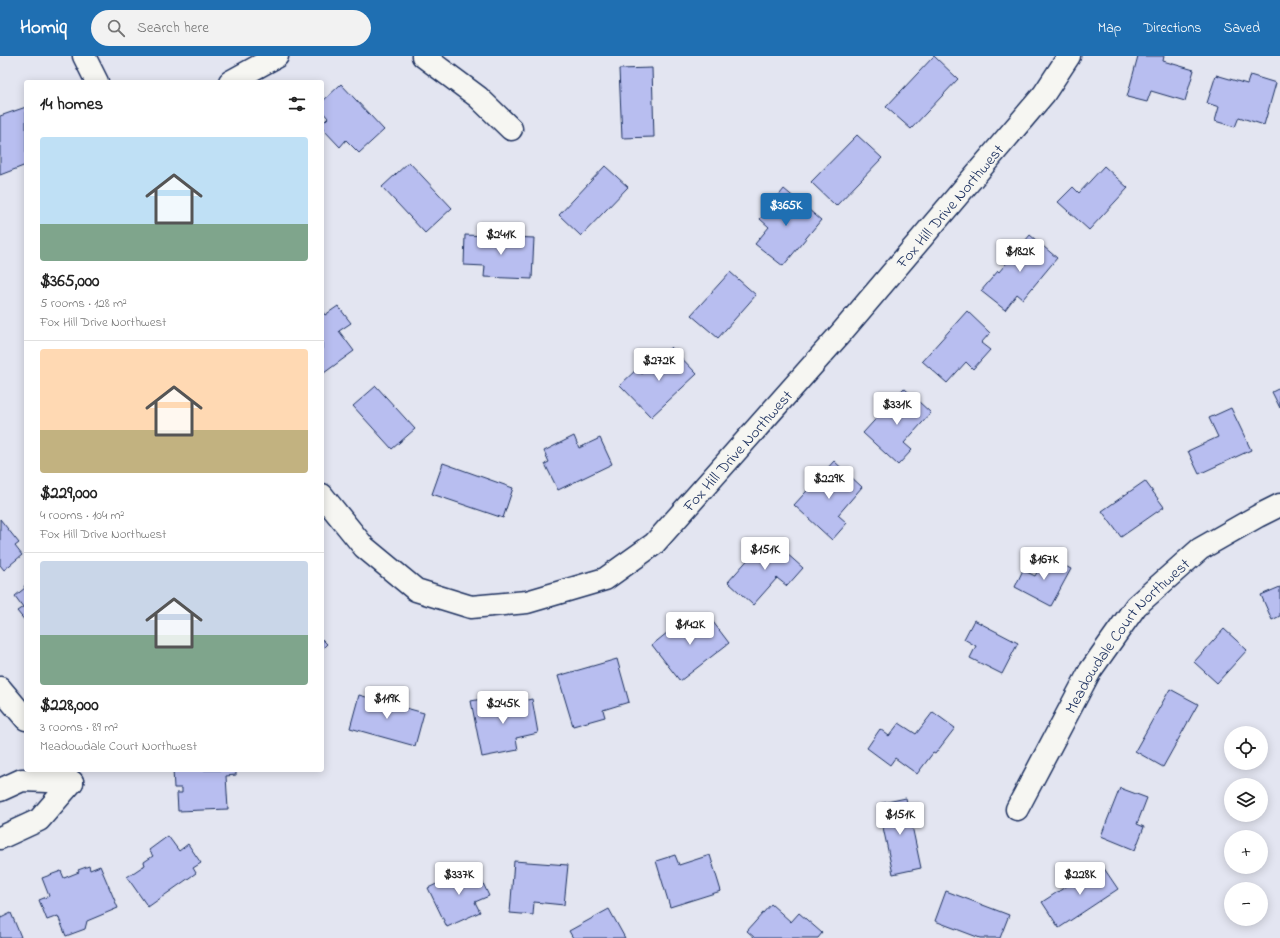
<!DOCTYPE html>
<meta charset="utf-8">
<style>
body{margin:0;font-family:"Indie Flower",sans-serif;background:#f2f2f2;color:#222;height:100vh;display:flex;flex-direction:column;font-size:15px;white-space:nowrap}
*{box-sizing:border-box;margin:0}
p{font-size:13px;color:#767676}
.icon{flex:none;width:22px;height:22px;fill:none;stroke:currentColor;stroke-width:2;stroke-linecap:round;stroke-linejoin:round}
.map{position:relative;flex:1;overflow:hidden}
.panel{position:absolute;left:24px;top:24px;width:300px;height:692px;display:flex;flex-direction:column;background:#fff;border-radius:4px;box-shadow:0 2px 10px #0003}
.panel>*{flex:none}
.controls{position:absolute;left:1224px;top:670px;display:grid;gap:8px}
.controls a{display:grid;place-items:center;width:44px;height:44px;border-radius:50%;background:#fff;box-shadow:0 2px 10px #0003;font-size:20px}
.price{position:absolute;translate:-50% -34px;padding:0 9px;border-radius:4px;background:#fff;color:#222;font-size:13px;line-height:26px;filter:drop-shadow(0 1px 2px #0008)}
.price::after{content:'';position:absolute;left:50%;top:24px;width:12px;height:9px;margin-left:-6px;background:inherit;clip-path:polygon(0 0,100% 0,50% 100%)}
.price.on{background:#1f6fb2;color:#fff}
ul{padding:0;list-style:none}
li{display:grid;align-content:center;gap:8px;height:212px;padding:0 16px}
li+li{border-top:1px solid #e0e0e0}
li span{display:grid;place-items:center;height:124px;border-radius:4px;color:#555}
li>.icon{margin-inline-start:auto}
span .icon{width:72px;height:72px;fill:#fffc;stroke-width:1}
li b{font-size:17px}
h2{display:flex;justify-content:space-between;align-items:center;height:48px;padding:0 16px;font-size:17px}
header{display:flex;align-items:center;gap:24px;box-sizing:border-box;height:56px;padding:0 20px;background:#1f6fb2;color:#fff}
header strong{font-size:19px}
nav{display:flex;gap:22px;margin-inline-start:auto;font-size:14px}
.search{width:280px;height:36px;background:#f2f2f2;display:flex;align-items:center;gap:10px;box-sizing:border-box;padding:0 14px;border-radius:22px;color:#767676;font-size:15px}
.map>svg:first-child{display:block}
.building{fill:#b8bef0;stroke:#1b2f5e}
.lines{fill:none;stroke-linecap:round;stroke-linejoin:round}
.minor-casing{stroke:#1b2f5e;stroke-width:25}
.minor{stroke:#f6f6f2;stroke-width:22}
.labels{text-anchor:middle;stroke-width:3;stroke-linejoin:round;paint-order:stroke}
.street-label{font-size:16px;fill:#1b2f5e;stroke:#f6f6f2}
</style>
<header>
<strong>Homiq</strong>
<div class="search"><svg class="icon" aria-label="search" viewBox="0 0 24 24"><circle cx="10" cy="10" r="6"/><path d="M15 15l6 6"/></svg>Search here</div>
<nav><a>Map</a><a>Directions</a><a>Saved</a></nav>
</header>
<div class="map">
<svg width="1280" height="882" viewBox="0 0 1280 882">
<rect width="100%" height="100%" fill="#e3e5f1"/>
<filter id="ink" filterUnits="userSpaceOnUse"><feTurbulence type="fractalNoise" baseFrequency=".025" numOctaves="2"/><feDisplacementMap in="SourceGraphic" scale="8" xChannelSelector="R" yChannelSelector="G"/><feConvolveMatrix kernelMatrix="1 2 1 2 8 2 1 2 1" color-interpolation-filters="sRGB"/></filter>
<g filter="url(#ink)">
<!-- building -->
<path class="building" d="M934,0L958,23L911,73L886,51Z
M1138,0H1164L1163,5L1194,14L1185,45L1151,35L1147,46L1127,41Z
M652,12L654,81L622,82L619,13Z
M1216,19L1247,28L1250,19L1276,27L1264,69L1239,61L1235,71L1215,65L1219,51L1207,47Z
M341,28L384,74L359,97L346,84L340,91L322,72V68L328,62L322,55V46Z
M26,51V109L0,119V60Z
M857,79L882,102L836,150L811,126Z
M409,106L452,152L425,177L382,131Z
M605,110L628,131L581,180L559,159Z
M1104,110L1128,132L1089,174L1058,146L1073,131L1079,137Z
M784,133L821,164L783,210L755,188L769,171L760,163Z
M465,179L534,182L532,223L484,221L485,210L464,209Z
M1030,179L1057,202L1023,243L1017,238L1005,254L981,235L998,215L999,216Z
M730,216L756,239L718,282L691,259Z
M338,250L351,267L339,275L354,295L324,317L322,314V255L325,259Z
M967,255L990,277L981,287L990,294L973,313L966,306L947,327L922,305Z
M671,291L697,318L651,361L620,329L637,313L642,318Z
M376,330L415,373L392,393L353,350Z
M904,332L931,357L904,387L912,394L898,409L863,377Z
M1280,332V352L1272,336Z
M1231,352L1251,394L1199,418L1188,395L1218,381L1209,362Z
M574,380L579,392L600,382L612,408L558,434L545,408L549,406L544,395Z
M834,405L862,431L838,459L847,467L832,484L794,449Z
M443,407L513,432L503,462L432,438Z
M1145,425L1164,451L1121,481L1102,455Z
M0,463L19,487L15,490L22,499L4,514L0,509Z
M768,481L803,512L787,530L777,522L753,549L728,526Z
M1046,500L1071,513L1051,550L1015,531L1023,514L1035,520Z
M26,529V566L17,555L23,551L15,540L25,532L24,530Z
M1280,531V560L1272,564L1261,539Z
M707,558L729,587L680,625L652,589L683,564L689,572Z
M974,564L1018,587L1002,618L970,602L976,590L964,583Z
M1224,573L1247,594L1217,627L1194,606Z
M322,583L327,588L322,593Z
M617,603L629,646L603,654L605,661L573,670L558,620Z
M1170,633L1198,648L1163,711L1135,695Z
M359,639L424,657L415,690L350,672Z
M492,641L494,651L532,643L538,677L516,682L518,694L482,701L471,645Z
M933,656L955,672L935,698L933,697L917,718L895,702L890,709L867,692L880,673L889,680L899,667L916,678Z
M173,714H236V719L226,720L228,753L178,755L177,737H182V732H174Z
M1120,732L1147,742L1137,768L1144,771L1135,794L1101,780Z
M906,742L921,812L893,818L878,748Z
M168,780L179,795L188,788L201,807L193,812L196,817L148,851L127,821L145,809L144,806L153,800L149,794Z
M675,799L679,809L710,799L721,835L670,851L656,805Z
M514,805L568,809L564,849L534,846L533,859L510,857Z
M1101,808L1118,833L1059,872L1042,846Z
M89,810L90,814L100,810L118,852L87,865L85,873L66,880L58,860L47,864L39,844L49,840L42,822L61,815L64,822L79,816L78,814Z
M475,810L489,840L475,846L480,856L447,871L428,832Z
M946,835L1009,859L1000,882H980L935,865Z
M771,848L791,866L799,857L822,877L818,882H755L747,875Z
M609,853L625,882H573L569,875Z
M11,857L21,881L18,882H0V860L1,862Z"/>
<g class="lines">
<defs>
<g id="minor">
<path d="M84,0L97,26"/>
<path d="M423,0L478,41L511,73"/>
<path d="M230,26L277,0"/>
<path id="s1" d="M322,439L364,491L416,534L471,551L527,546L605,523L654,488L841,277L1044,38L1069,0"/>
<path d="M0,632L26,663"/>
<path d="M0,734L22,724L72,726"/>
<path id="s2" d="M1017,753L1090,615L1136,550L1200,493L1258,460L1280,449"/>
<path d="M0,782L39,764L72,726"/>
</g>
</defs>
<!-- minor casing -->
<use href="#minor" class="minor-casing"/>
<!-- minor -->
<use href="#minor" class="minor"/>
</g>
</g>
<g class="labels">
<!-- street labels -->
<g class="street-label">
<text dy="6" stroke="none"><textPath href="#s1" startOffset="839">Fox Hill Drive Northwest</textPath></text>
<text dy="6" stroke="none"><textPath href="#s1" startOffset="515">Fox Hill Drive Northwest</textPath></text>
<text dy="6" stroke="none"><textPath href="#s2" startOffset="207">Meadowdale Court Northwest</textPath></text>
</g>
</g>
</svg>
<div class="controls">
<a><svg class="icon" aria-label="locate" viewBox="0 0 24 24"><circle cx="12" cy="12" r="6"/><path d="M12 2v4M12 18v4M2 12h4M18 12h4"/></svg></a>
<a><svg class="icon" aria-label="layers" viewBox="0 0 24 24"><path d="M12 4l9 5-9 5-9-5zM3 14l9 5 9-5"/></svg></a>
<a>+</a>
<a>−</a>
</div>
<b class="price on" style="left:786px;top:171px">$365K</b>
<b class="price" style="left:501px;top:200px">$241K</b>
<b class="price" style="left:1020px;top:217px">$182K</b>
<b class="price" style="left:659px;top:326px">$272K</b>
<b class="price" style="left:897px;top:370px">$331K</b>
<b class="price" style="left:829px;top:444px">$229K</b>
<b class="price" style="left:765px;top:515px">$151K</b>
<b class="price" style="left:1044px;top:525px">$167K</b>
<b class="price" style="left:690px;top:590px">$142K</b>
<b class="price" style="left:387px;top:664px">$119K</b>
<b class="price" style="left:503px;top:669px">$245K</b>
<b class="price" style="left:900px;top:780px">$151K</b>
<b class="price" style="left:459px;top:840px">$337K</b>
<b class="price" style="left:1080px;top:840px">$228K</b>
<section class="panel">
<h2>14 homes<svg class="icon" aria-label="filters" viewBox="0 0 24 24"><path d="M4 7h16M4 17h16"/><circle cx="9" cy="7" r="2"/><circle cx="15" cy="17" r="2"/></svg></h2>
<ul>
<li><span style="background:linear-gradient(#bfe0f5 70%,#7fa58c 0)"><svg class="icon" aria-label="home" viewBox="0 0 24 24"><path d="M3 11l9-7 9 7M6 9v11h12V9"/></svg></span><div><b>$365,000</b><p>5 rooms · 128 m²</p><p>Fox Hill Drive Northwest</p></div></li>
<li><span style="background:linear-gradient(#ffd9b3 65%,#c2b280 0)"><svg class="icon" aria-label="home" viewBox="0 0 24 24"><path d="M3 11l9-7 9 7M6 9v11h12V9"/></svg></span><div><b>$229,000</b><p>4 rooms · 104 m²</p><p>Fox Hill Drive Northwest</p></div></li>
<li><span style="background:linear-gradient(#c9d6e8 60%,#7fa58c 0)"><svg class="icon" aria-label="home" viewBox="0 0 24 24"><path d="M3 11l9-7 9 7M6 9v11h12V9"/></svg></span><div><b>$228,000</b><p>3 rooms · 89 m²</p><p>Meadowdale Court Northwest</p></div></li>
</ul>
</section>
</div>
